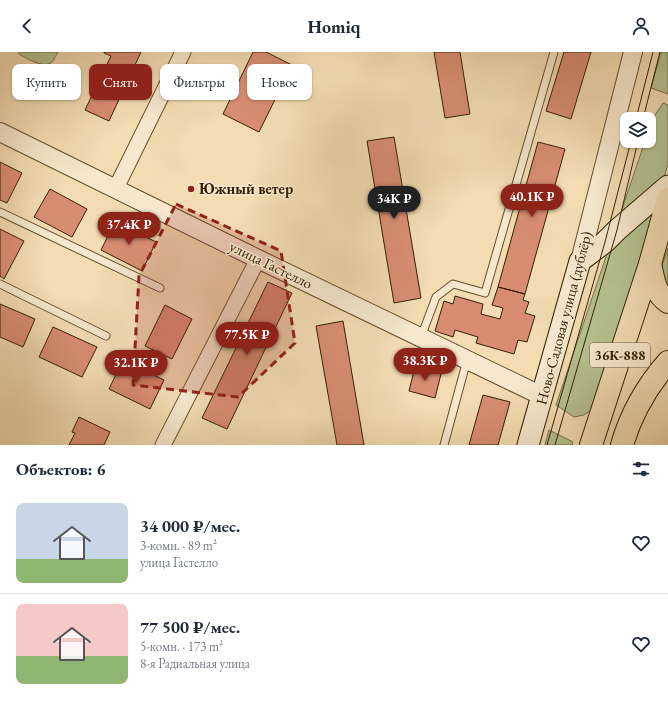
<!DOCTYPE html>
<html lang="ru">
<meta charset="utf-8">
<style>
body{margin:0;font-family:"EB Garamond",serif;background:#f2f2f3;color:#1f2937;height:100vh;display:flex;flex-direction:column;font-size:15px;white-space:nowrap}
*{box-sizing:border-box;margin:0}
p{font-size:13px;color:#747a83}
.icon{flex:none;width:22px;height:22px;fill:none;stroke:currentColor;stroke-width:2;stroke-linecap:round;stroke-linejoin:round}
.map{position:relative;height:393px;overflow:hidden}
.drawer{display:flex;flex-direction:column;background:#fff;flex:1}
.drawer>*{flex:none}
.banner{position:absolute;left:12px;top:12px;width:400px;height:36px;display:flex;gap:8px}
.buttons{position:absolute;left:620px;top:60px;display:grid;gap:8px}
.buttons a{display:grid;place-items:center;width:36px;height:36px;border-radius:8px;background:#fff;box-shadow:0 1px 3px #0004;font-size:20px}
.price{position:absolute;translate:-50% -34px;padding:0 9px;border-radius:14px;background:#8f2418;color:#fff;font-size:13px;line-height:26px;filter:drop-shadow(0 1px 2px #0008)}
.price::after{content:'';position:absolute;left:50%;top:24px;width:12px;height:9px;margin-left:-6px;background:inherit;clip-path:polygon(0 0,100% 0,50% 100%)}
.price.on{background:#222;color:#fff}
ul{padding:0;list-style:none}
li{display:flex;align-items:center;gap:12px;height:100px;padding:0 16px}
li+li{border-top:1px solid #e0e1e3}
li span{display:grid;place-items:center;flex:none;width:112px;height:80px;border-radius:8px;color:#555}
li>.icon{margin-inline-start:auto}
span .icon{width:48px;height:48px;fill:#fffc;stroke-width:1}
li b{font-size:17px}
h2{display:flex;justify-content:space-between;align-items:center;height:48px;padding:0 16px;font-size:17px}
.pill{padding:0 14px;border-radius:8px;background:#fff;box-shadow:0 1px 3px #0004;font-size:14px;line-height:36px}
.pill.on{background:#8f2418;color:#fff}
header{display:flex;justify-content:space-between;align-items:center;height:52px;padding:0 16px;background:#fff;font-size:18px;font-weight:700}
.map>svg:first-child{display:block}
.green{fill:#b5c290;stroke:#74724a}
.building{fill:#d88d71;stroke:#342103}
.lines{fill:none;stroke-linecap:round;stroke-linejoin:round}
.service-casing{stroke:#64502f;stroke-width:9}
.minor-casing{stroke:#64502f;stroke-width:17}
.tertiary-casing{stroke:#64502f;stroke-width:20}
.secondary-casing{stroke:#342103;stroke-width:23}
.primary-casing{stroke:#342103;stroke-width:24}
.service{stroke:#f7e8cd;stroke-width:7}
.minor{stroke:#f7e8cd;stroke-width:15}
.tertiary{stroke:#f7e8cd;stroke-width:18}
.secondary{stroke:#f7e8cd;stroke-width:21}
.primary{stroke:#f3dcb2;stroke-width:22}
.tram{stroke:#342103;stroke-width:1}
.marked{fill:#8f2418;fill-opacity:0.2;stroke:#8f2418;stroke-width:3;stroke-dasharray:8 5;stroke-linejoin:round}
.poi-dot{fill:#8f2418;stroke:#f7e8cd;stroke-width:1.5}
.labels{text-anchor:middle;stroke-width:3;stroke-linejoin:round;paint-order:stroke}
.shield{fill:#f7e8cd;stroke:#6e5d40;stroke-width:1}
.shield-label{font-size:14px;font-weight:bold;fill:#342103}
.poi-label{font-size:15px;font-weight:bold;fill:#342103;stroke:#f7e8cd;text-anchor:start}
.street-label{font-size:15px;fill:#342103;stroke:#f7e8cd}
</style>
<header><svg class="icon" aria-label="back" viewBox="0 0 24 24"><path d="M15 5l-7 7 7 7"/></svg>Homiq<svg class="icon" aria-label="person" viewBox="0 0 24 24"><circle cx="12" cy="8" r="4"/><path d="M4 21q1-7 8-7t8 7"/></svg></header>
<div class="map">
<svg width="668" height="393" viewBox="0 0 668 393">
<rect width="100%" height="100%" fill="#f3dcb2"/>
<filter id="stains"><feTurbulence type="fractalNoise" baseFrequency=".005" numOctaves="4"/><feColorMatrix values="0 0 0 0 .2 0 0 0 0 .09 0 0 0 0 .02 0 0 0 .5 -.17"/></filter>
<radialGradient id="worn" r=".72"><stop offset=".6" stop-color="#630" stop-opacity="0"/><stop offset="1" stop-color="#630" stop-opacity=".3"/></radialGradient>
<!-- green -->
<path class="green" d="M18,0H58C56,3 55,6 53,9C45,18 29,7 20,3Z
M661,0H668V42L651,36Z
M663,51L668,53V112L598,347L594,356L584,363L574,365L556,353L645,89H649V76L651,69Z
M668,196V240L659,222Z
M549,378L573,390L572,393H545Z"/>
<!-- building -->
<path class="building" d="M104,0H141L109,69L85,58L111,4L104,1Z
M253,0H266L292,13L259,80L223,62Z
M434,0H460L470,62L445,66Z
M564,0H591L571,67L546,59Z
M394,85L421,246L394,251L367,89Z
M538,90L565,97L525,242L498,235Z
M0,110L22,121L7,151L0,148Z
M50,137L87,157L72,185L34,165Z
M115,170L156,190L142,219L101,198Z
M0,177L24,189L4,227L0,224Z
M268,230L292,241L227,377L202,366Z
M498,235L525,242L523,248L529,250L525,261L535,264L527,290L518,288L514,302L476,291L478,285L455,278L453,285L435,279L444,249L453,252L455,244L483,252L481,262L500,267L503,256L492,253Z
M0,252L35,267L23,295L0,285Z
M165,253L192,267L172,307L145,294Z
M343,269L364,393H337L316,274Z
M53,275L97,295L82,325L39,305Z
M123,308L164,328L150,357L109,337Z
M415,315L441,322L435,346L409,339Z
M483,343L510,350L498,393H469Z
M79,365L110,380L104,393H69L75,381L72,380Z"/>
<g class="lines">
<defs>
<path id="service" d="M0,160L160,236
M0,232L106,284
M421,285L436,245L453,232L485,241L554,0
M444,393L467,308"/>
<path id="minor" d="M116,136L183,0
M163,393L258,207"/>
<path id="tertiary" d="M0,80L258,207L542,344
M580,209L633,0"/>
<path id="secondary" d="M528,393L580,209L605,190L617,178L668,134"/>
<path id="primary" d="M650,212C654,228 654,240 668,250
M591,393L650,212L668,147
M622,393C631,362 647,334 668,310"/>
</defs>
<!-- service casing -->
<use href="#service" class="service-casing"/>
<!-- minor casing -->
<use href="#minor" class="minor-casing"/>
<!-- tertiary casing -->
<use href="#tertiary" class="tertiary-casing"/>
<!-- secondary casing -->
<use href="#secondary" class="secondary-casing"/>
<!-- primary casing -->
<use href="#primary" class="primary-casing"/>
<!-- service -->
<use href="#service" class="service"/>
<!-- minor -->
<use href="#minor" class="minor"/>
<!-- tertiary -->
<use href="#tertiary" class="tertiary"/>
<!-- secondary -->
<use href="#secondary" class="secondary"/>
<!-- primary -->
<use href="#primary" class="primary"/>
<!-- tram -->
<path class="tram" d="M636,67L653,0
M643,67L660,0
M547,393L605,190L631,89
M555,393L617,178L638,89"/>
</g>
<!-- marked area -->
<path class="marked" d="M176,152L281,199L295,291L238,345L133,333L139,224Z"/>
<!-- markers -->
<circle class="poi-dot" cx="191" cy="137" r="4"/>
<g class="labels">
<!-- shield labels -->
<rect class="shield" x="590" y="291" width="60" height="24" rx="3"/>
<g class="shield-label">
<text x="620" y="308">36К-888</text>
</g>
<!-- poi labels -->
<g class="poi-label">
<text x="199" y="142">Южный ветер</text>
</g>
<!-- street labels -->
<g class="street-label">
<text transform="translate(271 213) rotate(26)" y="5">улица Гастелло</text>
<text transform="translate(564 266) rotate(-75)" y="5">Ново-Садовая улица (дублёр)</text>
</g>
</g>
<rect width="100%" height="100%" filter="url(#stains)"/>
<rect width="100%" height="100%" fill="url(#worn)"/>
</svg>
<div class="buttons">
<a><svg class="icon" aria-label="layers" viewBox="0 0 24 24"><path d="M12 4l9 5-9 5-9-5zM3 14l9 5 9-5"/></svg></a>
</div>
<b class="price" style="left:532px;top:166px">40.1K ₽</b>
<b class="price on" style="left:394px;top:168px">34K ₽</b>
<b class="price" style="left:129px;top:194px">37.4K ₽</b>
<b class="price" style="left:247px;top:304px">77.5K ₽</b>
<b class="price" style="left:425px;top:330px">38.3K ₽</b>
<b class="price" style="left:136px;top:332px">32.1K ₽</b>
<div class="banner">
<a class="pill">Купить</a>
<a class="pill on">Снять</a>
<a class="pill">Фильтры</a>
<a class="pill">Новое</a>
</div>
</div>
<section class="drawer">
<h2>Объектов: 6<svg class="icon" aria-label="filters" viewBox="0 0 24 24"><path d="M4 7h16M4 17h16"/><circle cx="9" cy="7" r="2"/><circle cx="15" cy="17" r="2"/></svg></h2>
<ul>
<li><span style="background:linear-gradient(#c9d6e8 70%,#8fb573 0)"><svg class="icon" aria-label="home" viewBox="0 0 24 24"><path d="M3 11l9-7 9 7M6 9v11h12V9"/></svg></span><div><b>34 000 ₽/мес.</b><p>3-комн. · 89 m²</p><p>улица Гастелло</p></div><svg class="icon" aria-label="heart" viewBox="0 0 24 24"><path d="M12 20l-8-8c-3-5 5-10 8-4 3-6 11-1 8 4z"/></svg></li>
<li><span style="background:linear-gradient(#f6c9c9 65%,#8fb573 0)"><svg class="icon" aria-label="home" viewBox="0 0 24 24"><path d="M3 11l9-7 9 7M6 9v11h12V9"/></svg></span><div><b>77 500 ₽/мес.</b><p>5-комн. · 173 m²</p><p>8-я Радиальная улица</p></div><svg class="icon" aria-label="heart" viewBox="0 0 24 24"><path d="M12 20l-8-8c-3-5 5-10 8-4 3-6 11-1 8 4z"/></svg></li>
</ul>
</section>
